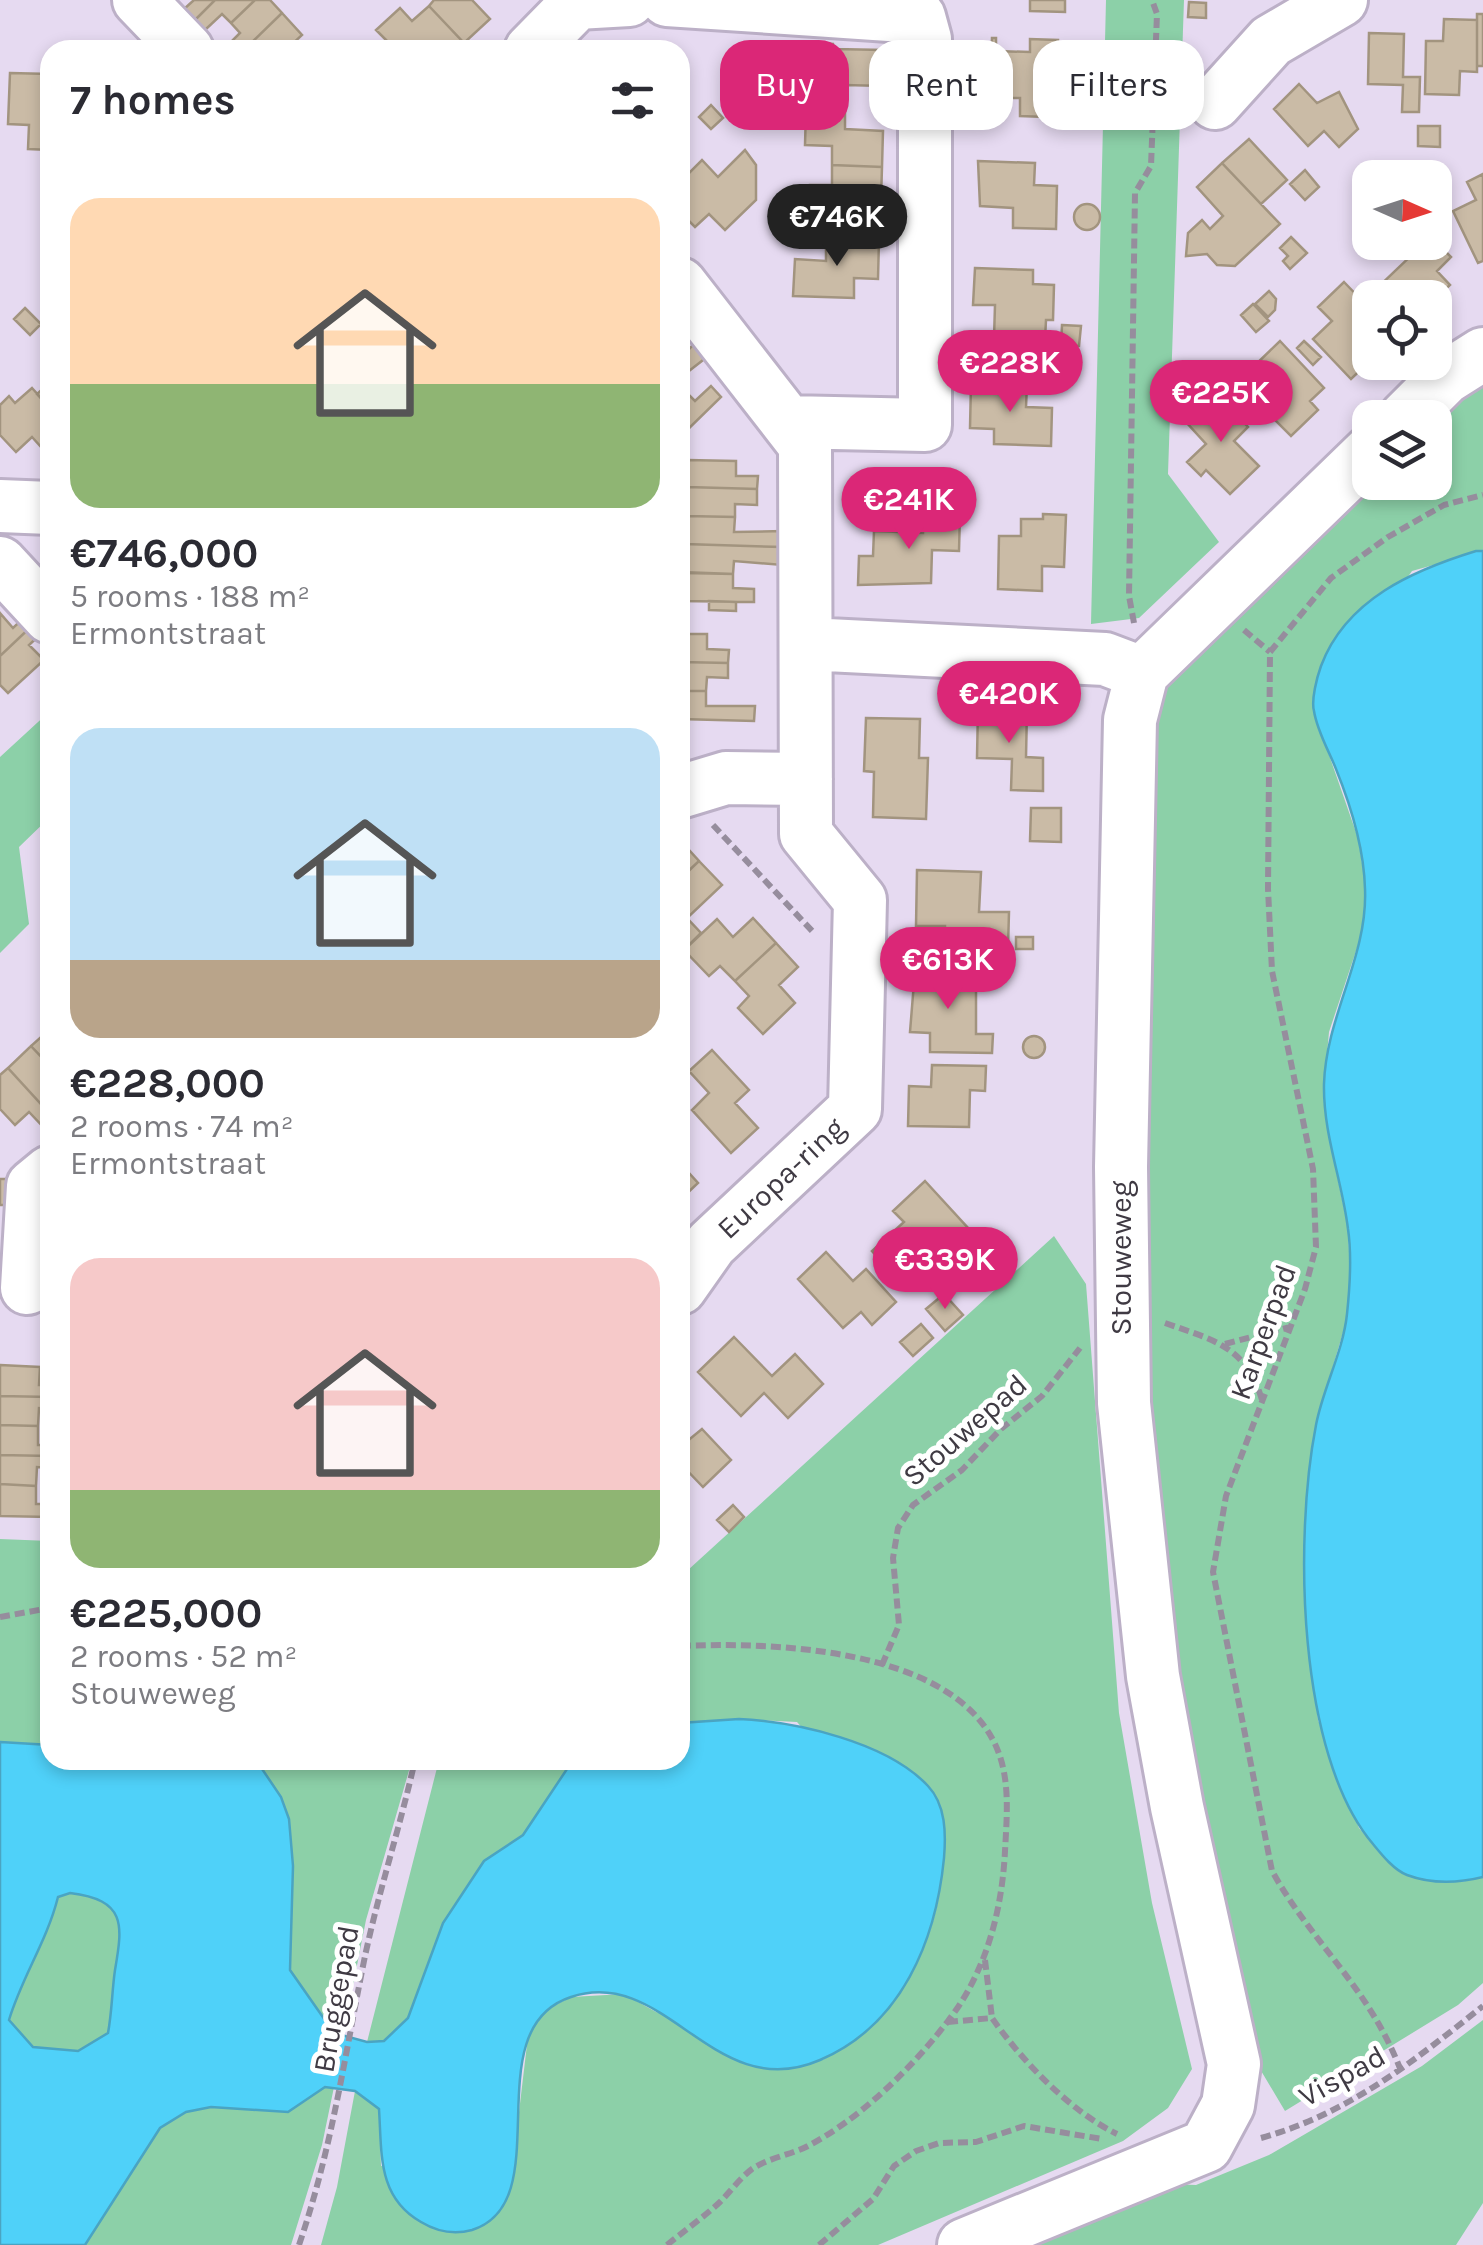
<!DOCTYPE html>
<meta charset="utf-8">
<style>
body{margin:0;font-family:Karla,sans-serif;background:#f7f7f7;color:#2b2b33;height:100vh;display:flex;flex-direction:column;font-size:38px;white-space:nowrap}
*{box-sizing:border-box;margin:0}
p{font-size:32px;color:#7c7c81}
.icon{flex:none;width:55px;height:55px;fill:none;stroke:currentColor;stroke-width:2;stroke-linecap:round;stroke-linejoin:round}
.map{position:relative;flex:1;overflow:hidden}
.drawer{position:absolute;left:40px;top:40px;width:650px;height:1730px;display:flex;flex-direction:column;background:#fff;border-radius:30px;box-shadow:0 5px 15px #0003}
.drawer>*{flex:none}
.hud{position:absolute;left:720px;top:40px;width:612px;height:90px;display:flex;gap:20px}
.needle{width:65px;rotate:93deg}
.buttons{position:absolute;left:1352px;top:160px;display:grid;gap:20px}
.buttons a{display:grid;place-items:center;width:100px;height:100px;border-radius:20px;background:#fff;box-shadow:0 5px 15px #0003;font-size:50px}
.price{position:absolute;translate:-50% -85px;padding:0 22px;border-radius:35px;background:#db2777;color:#fff;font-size:32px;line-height:65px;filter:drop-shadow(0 2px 5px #0008)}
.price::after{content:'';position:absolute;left:50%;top:60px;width:30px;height:22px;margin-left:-15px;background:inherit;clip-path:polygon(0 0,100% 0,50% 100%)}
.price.on{background:#222;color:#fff}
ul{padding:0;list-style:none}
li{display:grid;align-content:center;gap:20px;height:530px;padding:0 30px}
li span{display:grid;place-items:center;height:310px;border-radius:30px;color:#555}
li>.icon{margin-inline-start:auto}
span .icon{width:180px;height:180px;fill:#fffc;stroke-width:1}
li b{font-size:42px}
h2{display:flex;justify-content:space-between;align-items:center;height:120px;padding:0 30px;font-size:42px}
.tag{padding:0 35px;border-radius:30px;background:#fff;box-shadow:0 5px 15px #0003;font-size:35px;line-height:90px}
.tag.on{background:#db2777;color:#fff}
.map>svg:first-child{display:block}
.green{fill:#8cd0a8}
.water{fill:#4fd1f9;stroke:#4aa4c2;stroke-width:2.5;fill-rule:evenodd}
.building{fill:#cabba6;stroke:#a2947f;stroke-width:2.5}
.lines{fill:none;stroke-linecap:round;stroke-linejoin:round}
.minor-casing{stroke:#bcb0c7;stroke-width:58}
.path{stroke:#968d9d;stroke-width:6;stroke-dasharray:10 5;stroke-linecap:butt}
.minor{stroke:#fff;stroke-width:52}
.labels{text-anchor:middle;stroke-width:10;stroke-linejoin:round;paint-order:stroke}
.street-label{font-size:30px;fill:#3f3a43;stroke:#fff}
</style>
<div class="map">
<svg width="1483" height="2245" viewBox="0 0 1483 2245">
<rect width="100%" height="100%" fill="#e6daf1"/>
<!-- green -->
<path class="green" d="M1106,0H1184L1168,474L1219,542L1139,618L1091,624Z
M1483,375V551L1412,571L1313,709L1358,838L1366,888L1363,930L1329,1032L1324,1086L1327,1127L1348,1228L1350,1275L1347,1319L1316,1424L1312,1459L1305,1594L1318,1720L1359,1828L1383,1856L1403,1874L1427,1879L1461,1882L1483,1877V1983L1458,2005L1285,2111L1260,2069L1165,1611L1149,1416L1143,1249L1150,824L1158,709L1167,686L1192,658L1370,482H1435V418Z
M50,711V817L19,847L29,924L0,953V757Z
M1054,1236L1086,1284L1119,1713L1152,1903L1192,2069L1168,2108L1123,2141L878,2245H321L337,2187L355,2091L379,2109L381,2166L517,2129L528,2036L546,2010L571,1997L624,1994L656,2012L823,2060C893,2015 927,1968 941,1885L797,1722L739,1719L680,1723V1570H688Z
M0,1539L50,1541V1745L0,1742Z
M256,1760H412L366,1920L343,2036L323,2020L289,1970L293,1866L289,1819Z
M439,1760H573L523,1835L484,1861L408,2018L384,2041L367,2042Z
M70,1893C126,1900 123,1924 115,1970C112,1991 112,2012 108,2033L78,2051L33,2047L8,2020C22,1977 47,1940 58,1897Z
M1483,2020V2203L1456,2245H1011L1168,2184L1196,2185L1269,2155L1422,2066Z
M324,2087H334L322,2145L291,2245H85L160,2128L186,2112L211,2107L288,2112Z"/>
<!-- water -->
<path class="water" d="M1476,551H1483V1877C1459,1883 1431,1884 1407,1875C1394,1870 1382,1855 1373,1844C1297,1755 1294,1537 1316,1425C1323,1388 1343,1352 1347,1314C1350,1286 1352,1256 1348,1229C1342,1180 1323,1134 1324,1084C1326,1016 1368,956 1365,889C1364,848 1351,806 1336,769C1329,751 1317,731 1314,711C1311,700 1317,677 1321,666C1346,599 1414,570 1476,551Z
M739,1719C797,1722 887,1742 928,1786C946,1805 946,1834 944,1858C936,1940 902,2025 820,2060C714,2106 666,1965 571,1997C473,2029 561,2202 472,2230C454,2235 436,2231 421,2222C377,2197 382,2153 379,2109L355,2091L325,2087L288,2112L211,2107L186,2112L160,2128L85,2245H0V1742L50,1745V1760H256L281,1797L289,1819L293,1866L290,1970L334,2033L367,2042L384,2041L408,2018L443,1923L484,1861L523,1835L573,1760H680V1723ZM70,1893C126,1900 123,1924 115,1970C112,1990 112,2012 108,2033L78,2051L33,2047L9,2020C22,1977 47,1941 58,1897Z"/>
<!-- building -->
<path class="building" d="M194,0H215L195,20L184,9Z
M215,0H255L231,23L222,14L205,30L195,20Z
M255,0H270L282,13L244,50H223L240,33L231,23Z
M434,0H472L490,19L464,43L429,6Z
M1030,0H1065V12L1030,11Z
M1189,2L1206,3V18L1188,17Z
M429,6L464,43L457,50H422L416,43L408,50H396L376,30L400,8L412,21Z
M282,13L302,35L286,50H244Z
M1477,14V72L1460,71L1459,95L1425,94L1426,41H1443L1444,19L1477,20Z
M1477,14H1483V66H1477Z
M1369,33L1404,34L1403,77H1420L1419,112H1402L1403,85L1368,84Z
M992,38H996V51L1030,52V39L1058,40L1057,98L1073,99V118L1020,116V98H991Z
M819,43L833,44L834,49L884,50V86L845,85V105L800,104L801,67L819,68Z
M10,73L50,74V150L28,149L29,125L8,124Z
M1299,84L1317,103L1339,92L1358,129L1339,147L1324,131L1308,146L1274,109Z
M711,105L723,118L711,129L699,117Z
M806,110L845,111V129L883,131L882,167L832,165V146L805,145Z
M1418,126H1440V147L1418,146Z
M1249,139L1287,180L1261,204L1222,163Z
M745,150L756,165V200L725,230L709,214L695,227L680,212V182L702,160L718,177Z
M978,161L1035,163L1034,185L1057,186L1056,229L1013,228V208L980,206Z
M1222,163L1280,224L1235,266L1217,265L1207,254L1186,256L1188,233L1202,220L1210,229L1223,216L1197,187Z
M832,165L882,167L881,200L838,199V220L809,218L810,185H832Z
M1305,170L1319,187L1305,200L1290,184Z
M1483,174V261L1478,263L1453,211L1476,200L1467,182Z
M1074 217a13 13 0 1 1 26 0a13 13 0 1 1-26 0Z
M1291,237L1307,253L1290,269L1283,261L1288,256L1280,248Z
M826,239L879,240L878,279L854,278V298L793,296L795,259L826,261Z
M1435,241L1451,257L1437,271L1450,285L1435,299L1380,298L1374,291L1417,250L1410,242Z
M975,268L1033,270V284L1054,285L1053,320H1046L1045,340L994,338L995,305H973Z
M1344,282L1370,309L1355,323L1370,339V361L1351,379L1313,339L1332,321L1318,307Z
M1269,291L1276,299L1275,310L1268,317L1255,304Z
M1253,304L1269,321L1256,332L1241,315Z
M25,308L41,324L30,335L14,319Z
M1062,325L1081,326L1079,346L1061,345Z
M699,339L712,353L680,378L682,356Z
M1280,341L1324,388L1310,401L1318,410L1291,436L1251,396L1266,381L1253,367Z
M1304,341L1321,357L1313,365L1297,348Z
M50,382V408L37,394Z
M971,383L1027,385L1026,407L1052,408L1051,446L994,444V429L970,428Z
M711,386L721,397L680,437V398L686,392L695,401Z
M32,388L50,408V457L32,437L16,452L0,435V405L9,396L15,403Z
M1216,393L1248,427L1234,441L1259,466L1230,494L1206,470L1201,476L1187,462L1206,444L1186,422Z
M687,460L736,461V476H758L757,489L687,487Z
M687,487L757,489V505L735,504V517L686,516Z
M924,513L960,514L959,551L932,550L931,583L858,585L859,556H873L874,531L923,533Z
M1043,514L1066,515L1064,567L1042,566V591L998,589L999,536H1021V519H1043Z
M686,516L735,517L734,532L783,531L782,547L685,544Z
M685,544L782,547V565L734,561L733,574L685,573Z
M680,572L733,574V588L754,589V602L680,601Z
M709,601L736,602V611L709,610Z
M0,613L13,628L29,613L37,621L0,656Z
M37,621L45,630L29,645L44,660L8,693L0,685V656Z
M680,634H707V649L729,650L728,663L680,662Z
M680,662L728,663V678L707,677L706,691H680Z
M680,691H706V706H755L754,721L680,719Z
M978,708L1027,710L1026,757L1043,758V791L1011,790L1012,759L977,758Z
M866,718L920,719L919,758H928L926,819L873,817L874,772L864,771Z
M1031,808H1061V842L1030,841Z
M680,840L699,861L680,879Z
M699,861L722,885L687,918L701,933L680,954V879Z
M917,870L981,872L979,912H1009L1008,948L945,946V926H916Z
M753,918L776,943L735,981L720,966L709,976L684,950L717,919L733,937Z
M1016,937H1033V949H1016Z
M776,943L798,967L779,985L795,1003L763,1034L738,1008L749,996L735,981Z
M915,970L976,971V1034H993L992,1053L930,1052V1033L910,1032Z
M50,1029V1066L31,1046Z
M1023 1047a11 11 0 1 1 22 0a11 11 0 1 1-22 0Z
M31,1046L50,1066V1114L8,1068Z
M712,1050L749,1090L735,1103L758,1128L731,1153L692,1110L709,1093L689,1071Z
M932,1065L986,1066L985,1091L970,1090L969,1127L908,1126L909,1086L931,1087Z
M8,1068L50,1114L49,1133L29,1112L15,1125L0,1109V1075Z
M680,1163L698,1183L680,1200Z
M0,1179H8L7,1205H0Z
M925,1181L968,1228L902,1284L872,1251L904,1222L893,1211Z
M826,1252L853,1281L866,1269L896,1302L872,1325L861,1312L843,1328L798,1279Z
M944,1294L963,1315L945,1331L926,1309Z
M921,1324L933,1338L913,1356L900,1342Z
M734,1337L772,1376L795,1354L823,1384L788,1418L764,1393L741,1416L698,1372Z
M0,1365L40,1367L39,1385H50V1397L0,1396Z
M0,1396L50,1397V1409L39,1408L38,1426L0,1425Z
M0,1425L38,1426V1445H50V1456L0,1455Z
M702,1429L731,1460L703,1487L680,1463V1447Z
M0,1455L50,1456V1468L37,1467L36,1486L0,1484Z
M0,1484L36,1486V1504H50V1517L0,1516Z
M733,1505L744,1517L729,1532L717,1520Z"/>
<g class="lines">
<defs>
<path id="minor" d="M139,0L187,50
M667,0L919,17L925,39V425L788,422
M531,50L577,3L629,0
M1215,103L1271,41L1341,0
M680,284L805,445L806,834L860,900L855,1109L711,1244L680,1288
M1405,418L1445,378L1483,354
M0,506L50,508
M0,563L50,617
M807,644L1105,659L1142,673
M680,792L726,778L806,779
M27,1288L33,1186L50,1172
M964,2245L1206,2146L1228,2105L1234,2064L1177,1807L1153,1676L1124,1403L1121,1167L1130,720L1142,673L1370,452"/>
</defs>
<!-- minor casing -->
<use href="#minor" class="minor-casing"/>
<!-- path -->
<path class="path" d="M1134,623L1129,596L1135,193L1151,166L1157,14L1152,0
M1244,630L1270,652
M713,825L814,933
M1165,1323C1213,1340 1246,1346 1262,1400
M1225,1344L1290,1327
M0,1617L50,1608
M882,1665L899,1625L893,1558L898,1528L913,1505L962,1470L1001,1429L1042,1396L1080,1348
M985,1960L992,2018
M948,2022L992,2018C1022,2061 1070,2111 1117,2134
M1401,2071C1369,1987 1314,1946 1272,1871L1213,1572L1226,1496L1305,1289L1316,1247L1313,1169L1272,971L1268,889L1270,652L1331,578L1388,537L1444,505L1483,495
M1261,2138C1348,2114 1414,2061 1483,2006
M299,2245C332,2148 344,2060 364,1961C378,1893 400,1828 415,1760
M667,2245C685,2230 704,2217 720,2202C730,2192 740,2178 752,2169C768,2158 790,2155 808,2146C861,2118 912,2068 948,2021C986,1972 1002,1911 1005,1851C1007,1813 1011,1774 993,1740C944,1647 770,1642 680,1646
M819,2245L873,2199L894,2166L916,2151L939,2143L976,2142L1024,2126L1102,2139"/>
<!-- minor -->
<use href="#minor" class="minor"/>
</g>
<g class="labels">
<!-- street labels -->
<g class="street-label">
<text transform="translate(781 1178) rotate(-43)" y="10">Europa-ring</text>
<text transform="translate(1121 1258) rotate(-90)" y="10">Stouweweg</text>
<text transform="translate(1263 1332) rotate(-70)" y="10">Karperpad</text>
<text transform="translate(965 1430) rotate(-41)" y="10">Stouwepad</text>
<text transform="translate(336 1999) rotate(-80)" y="10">Bruggepad</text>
<text transform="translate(1342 2076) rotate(-29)" y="10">Vispad</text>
</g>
</g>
</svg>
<div class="buttons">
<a><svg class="needle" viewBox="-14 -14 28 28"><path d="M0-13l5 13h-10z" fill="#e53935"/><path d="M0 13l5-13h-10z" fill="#7c7c81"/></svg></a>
<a><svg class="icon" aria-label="locate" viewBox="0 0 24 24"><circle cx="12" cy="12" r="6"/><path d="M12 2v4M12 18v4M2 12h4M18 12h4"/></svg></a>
<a><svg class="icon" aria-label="layers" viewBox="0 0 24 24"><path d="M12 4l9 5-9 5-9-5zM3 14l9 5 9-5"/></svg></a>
</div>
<b class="price on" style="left:837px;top:269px">€746K</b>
<b class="price" style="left:1010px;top:415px">€228K</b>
<b class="price" style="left:1221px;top:445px">€225K</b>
<b class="price" style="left:909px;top:552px">€241K</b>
<b class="price" style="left:1009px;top:746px">€420K</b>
<b class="price" style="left:948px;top:1012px">€613K</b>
<b class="price" style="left:945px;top:1312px">€339K</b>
<div class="hud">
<a class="tag on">Buy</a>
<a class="tag">Rent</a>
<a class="tag">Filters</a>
</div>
<section class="drawer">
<h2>7 homes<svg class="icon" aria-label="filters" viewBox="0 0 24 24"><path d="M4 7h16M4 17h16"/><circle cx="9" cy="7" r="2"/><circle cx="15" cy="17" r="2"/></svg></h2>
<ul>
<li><span style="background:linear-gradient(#ffd9b3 60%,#8fb573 0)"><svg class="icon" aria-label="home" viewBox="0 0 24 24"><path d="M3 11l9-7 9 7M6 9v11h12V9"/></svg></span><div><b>€746,000</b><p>5 rooms · 188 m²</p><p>Ermontstraat</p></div></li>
<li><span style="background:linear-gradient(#bfe0f5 75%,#b9a48a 0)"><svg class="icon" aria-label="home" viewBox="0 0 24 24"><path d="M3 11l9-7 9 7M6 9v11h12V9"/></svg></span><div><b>€228,000</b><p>2 rooms · 74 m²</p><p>Ermontstraat</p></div></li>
<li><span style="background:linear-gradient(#f6c9c9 75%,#8fb573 0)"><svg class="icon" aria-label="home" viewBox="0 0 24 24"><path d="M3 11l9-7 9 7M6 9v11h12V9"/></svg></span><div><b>€225,000</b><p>2 rooms · 52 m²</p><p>Stouweweg</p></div></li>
</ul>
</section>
</div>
